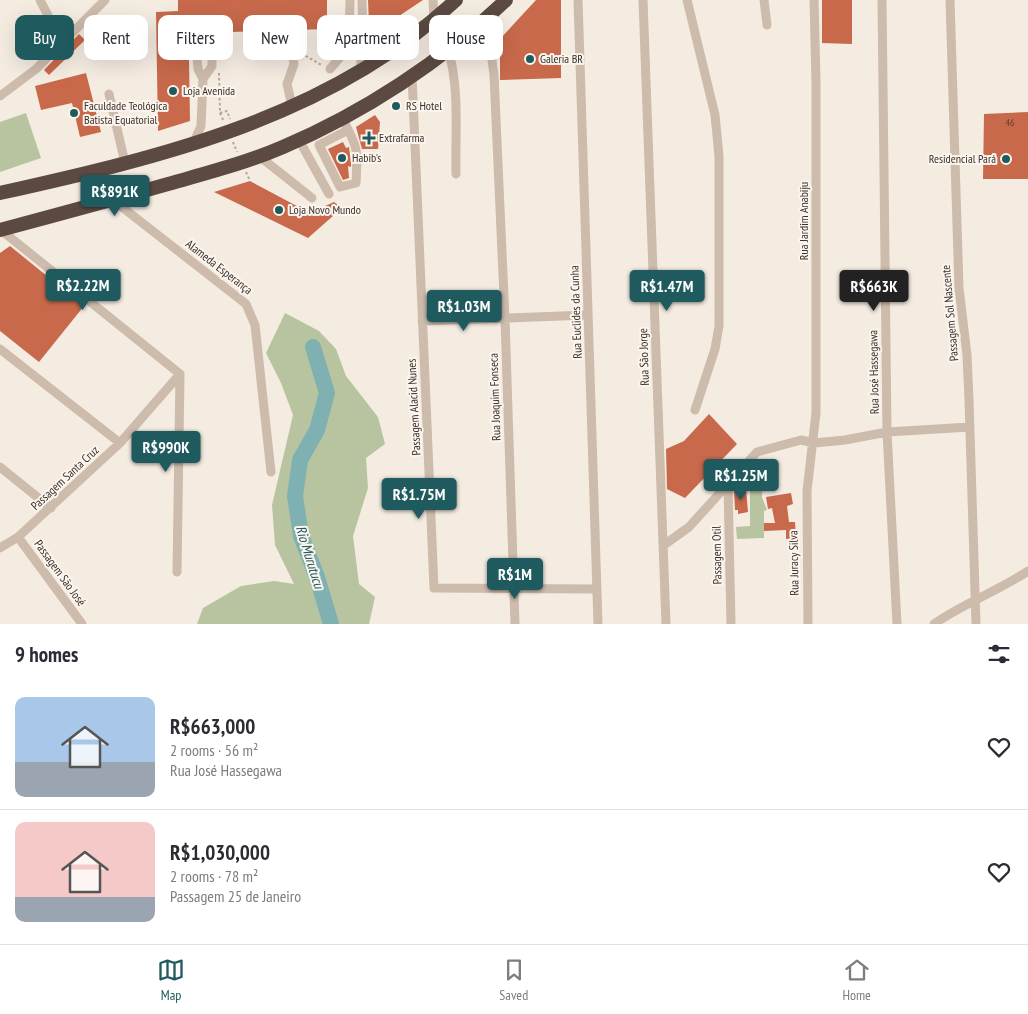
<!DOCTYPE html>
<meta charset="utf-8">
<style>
body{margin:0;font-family:"PT Sans Narrow",sans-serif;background:#f7f7f7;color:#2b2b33;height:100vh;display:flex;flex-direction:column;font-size:19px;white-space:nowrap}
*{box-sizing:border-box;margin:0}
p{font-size:16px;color:#7c7c81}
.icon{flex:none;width:28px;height:28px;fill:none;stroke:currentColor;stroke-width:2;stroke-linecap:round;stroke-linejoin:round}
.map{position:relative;height:624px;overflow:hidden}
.drawer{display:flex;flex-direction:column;background:#fff;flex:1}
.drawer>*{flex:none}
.guide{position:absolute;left:15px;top:15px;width:500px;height:45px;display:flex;gap:10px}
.price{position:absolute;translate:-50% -42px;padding:0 11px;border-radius:5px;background:#1f5a5e;color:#fff;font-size:16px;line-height:32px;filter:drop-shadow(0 1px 2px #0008)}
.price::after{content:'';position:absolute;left:50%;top:30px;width:15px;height:11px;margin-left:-8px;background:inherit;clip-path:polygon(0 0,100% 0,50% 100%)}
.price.on{background:#222;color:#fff}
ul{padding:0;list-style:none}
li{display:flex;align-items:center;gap:15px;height:125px;padding:0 15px}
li+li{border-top:1px solid #e1e1e2}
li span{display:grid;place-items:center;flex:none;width:140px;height:100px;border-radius:10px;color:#555}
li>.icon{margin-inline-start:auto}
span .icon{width:60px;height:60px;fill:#fffc;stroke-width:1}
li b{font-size:21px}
h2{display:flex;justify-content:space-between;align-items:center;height:60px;padding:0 15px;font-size:21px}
.tag{padding:0 18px;border-radius:10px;background:#fff;box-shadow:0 5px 20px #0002;font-size:18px;line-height:45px}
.tag.on{background:#1f5a5e;color:#fff}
.dock{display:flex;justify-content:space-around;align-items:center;height:70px;border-top:1px solid #e1e1e2;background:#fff;font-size:14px;color:#7c7c81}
.dock a{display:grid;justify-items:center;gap:2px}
.dock .on{color:#1f5a5e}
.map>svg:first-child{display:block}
.green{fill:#b8c4a0}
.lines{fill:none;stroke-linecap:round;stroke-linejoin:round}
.river{stroke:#7fb0b2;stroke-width:16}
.building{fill:#c8694b}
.path{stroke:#b9a596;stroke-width:2;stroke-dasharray:2.5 2.5;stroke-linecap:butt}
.minor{stroke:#cdbbac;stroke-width:9}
.highway{stroke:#5c4a42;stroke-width:14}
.poi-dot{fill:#1f5a5e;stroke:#fbf5ee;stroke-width:2}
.labels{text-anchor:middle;stroke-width:4;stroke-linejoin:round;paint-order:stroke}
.number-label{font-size:10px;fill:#5e3e33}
.poi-label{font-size:12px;fill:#3b302b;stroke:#fbf5ee;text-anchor:start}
.street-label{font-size:12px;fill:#3b302b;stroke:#fbf5ee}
.water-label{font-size:14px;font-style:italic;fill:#1f5a5e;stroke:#fbf5ee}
</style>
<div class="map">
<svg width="1028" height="624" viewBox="0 0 1028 624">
<rect width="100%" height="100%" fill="#f4ebe1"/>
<!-- green -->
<path class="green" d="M26,113L41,158L0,172V122Z
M285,313L319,331L336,349L346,376L378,417L385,444L366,458L368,488L353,536L359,584L375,597L369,624H197L203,608L241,586L274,581L294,584L275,545L272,505L293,415L281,383L266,353Z
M750,479H763L762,497L767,510L764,511V538L737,539L736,527L750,526Z"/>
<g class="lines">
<!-- river -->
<path class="river" d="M313,347L327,393L317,430L300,460L295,496L301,536L317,577L331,624"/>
</g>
<!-- building -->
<path class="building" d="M178,0H327V29L196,33L198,21L186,19L174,21L175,60H189L190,121L158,131L156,12L178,11Z
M368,0H423L390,22L369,23Z
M536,0H561V78L500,80V39Z
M822,0H852V44L822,43Z
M79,34L85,40L49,75L44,70Z
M86,73L101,132L80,137L72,103L41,110L35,86Z
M1028,112V179H983L984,114Z
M375,115L380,122L378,149H362L356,127Z
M343,142L346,148L349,147L351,163V167L348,166L349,178L343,180L328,149Z
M250,181L310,213L334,202L342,208L308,238L214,192Z
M10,246L84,306L39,362L0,331V253Z
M709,414L737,444L685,498L667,489L666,449L684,441Z
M746,489L748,512L738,514V510H735L734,490Z
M791,493L793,504L787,506L789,522H795L796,538L786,539V530L764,531V523H775L772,508L768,509L766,497Z"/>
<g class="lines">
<!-- path -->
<path class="path" d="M218,32V43
M301,47L306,56L323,66
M219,73L220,113L224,122
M220,113L227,111L230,119
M233,142L237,152
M246,172L250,181"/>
<!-- minor -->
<path class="minor" d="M40,0L62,43
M433,0L434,20
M578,0L598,624
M643,0L666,624
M687,0L715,115L719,156V326L715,349L695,410
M764,0L767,25
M882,0L887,432L897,624
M950,0L959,288L967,355L969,400L976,624
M483,22L489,38L494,75L505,319L515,624
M185,25L187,32L196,45L198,69L203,79L201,126L193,144
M290,39L294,64L287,84L292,106
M448,49C460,89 455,133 456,174
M330,69L343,54L349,42L350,0
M360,72L363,41L362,0
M412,75L434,588L597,589
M203,79L212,66V48
M109,94L125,163
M0,96L36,69L105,0
M342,118C358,147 358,150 356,183L340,187L319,145L348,130
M299,140L329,194
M259,156L312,198
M113,200L246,304L255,325L271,472
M1,230L180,374
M422,321L588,315
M0,349L120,443
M0,467L51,508
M728,485L731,624
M18,537L82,624
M664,545L689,527L757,452L801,440L814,443L845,440L887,432L970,427
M0,548L18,537L120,443L180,374
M177,572L180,374
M808,624L807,491L816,413V82L814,0
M934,624C964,603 998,591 1028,571"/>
<!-- highway -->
<path class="highway" d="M0,193C162,157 331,117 456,0
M0,230C56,215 112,200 168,184C206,173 246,163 283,147C363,113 443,61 506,0"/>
</g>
<!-- markers -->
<g class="poi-dot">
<circle cx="530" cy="59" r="5"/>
<circle cx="173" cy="91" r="5"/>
<circle cx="396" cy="106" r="5"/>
<circle cx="74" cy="113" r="5"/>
<path d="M366.5 130.5h5v5h5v5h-5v5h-5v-5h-5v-5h5z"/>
<circle cx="342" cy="158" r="5"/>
<circle cx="1006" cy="159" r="5"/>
<circle cx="279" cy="210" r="5"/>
</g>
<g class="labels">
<!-- number labels -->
<g class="number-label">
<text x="1010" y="126">46</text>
</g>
<!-- poi labels -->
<g class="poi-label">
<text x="540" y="63">Galeria BR</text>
<text x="183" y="95">Loja Avenida</text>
<text x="84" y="110">Faculdade Teológica<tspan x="84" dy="14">Batista Equatorial</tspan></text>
<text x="406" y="110">RS Hotel</text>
<text x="379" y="142">Extrafarma</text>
<text x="352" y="162">Habib's</text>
<text x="996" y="163" text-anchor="end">Residencial Pará</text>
<text x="289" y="214">Loja Novo Mundo</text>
</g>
<!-- street labels -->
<g class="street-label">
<text transform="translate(804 221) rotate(-90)" y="4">Rua Jardim Anabiju</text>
<text transform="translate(219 267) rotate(38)" y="4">Alameda Esperança</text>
<text transform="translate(576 312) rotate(-92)" y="4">Rua Euclides da Cunha</text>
<text transform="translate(950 313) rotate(-95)" y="4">Passagem Sol Nascente</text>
<text transform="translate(644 357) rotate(-92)" y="4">Rua São Jorge</text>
<text transform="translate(874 372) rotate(-91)" y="4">Rua José Hassegawa</text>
<text transform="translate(495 397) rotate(-92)" y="4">Rua Joaquim Fonseca</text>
<text transform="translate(414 407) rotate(-93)" y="4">Passagem Alacid Nunes</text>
<text transform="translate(65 478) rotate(-43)" y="4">Passagem Santa Cruz</text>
<text transform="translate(717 555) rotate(-91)" y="4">Passagem Otil</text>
<text transform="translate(794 563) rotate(-91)" y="4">Rua Juracy Silva</text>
<text transform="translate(60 573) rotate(54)" y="4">Passagem São José</text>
</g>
<!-- water labels -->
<g class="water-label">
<text transform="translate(310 557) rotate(73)" y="5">Rio Murutucu</text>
</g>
</g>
</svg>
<b class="price" style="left:115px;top:217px">R$891K</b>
<b class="price" style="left:83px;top:311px">R$2.22M</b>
<b class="price" style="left:667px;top:312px">R$1.47M</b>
<b class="price on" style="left:874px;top:312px">R$663K</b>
<b class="price" style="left:464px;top:332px">R$1.03M</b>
<b class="price" style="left:166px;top:473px">R$990K</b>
<b class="price" style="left:741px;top:501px">R$1.25M</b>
<b class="price" style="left:419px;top:520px">R$1.75M</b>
<b class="price" style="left:515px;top:600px">R$1M</b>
<div class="guide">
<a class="tag on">Buy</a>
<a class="tag">Rent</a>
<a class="tag">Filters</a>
<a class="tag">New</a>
<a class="tag">Apartment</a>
<a class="tag">House</a>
</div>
</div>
<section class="drawer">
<h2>9 homes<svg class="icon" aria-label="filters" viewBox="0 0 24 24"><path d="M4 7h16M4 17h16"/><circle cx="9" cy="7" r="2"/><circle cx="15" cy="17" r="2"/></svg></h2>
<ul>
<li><span style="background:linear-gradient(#a9c7e8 65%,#9aa5b1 0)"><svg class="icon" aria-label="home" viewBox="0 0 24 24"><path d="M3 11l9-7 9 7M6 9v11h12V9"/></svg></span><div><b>R$663,000</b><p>2 rooms · 56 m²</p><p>Rua José Hassegawa</p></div><svg class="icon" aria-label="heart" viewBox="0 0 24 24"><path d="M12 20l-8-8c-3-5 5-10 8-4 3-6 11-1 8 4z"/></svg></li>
<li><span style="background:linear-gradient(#f6c9c9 75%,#9aa5b1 0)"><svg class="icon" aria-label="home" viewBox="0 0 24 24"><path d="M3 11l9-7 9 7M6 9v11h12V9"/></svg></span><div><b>R$1,030,000</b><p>2 rooms · 78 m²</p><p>Passagem 25 de Janeiro</p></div><svg class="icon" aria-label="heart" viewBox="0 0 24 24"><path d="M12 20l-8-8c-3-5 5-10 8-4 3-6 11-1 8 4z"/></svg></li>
</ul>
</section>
<nav class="dock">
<a class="on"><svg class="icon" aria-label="map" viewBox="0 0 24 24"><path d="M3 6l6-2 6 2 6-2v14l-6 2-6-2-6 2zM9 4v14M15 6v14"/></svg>Map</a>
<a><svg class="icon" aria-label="saved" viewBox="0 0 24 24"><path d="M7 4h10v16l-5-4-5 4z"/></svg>Saved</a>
<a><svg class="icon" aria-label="home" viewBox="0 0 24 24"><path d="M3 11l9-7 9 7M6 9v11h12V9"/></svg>Home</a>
</nav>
